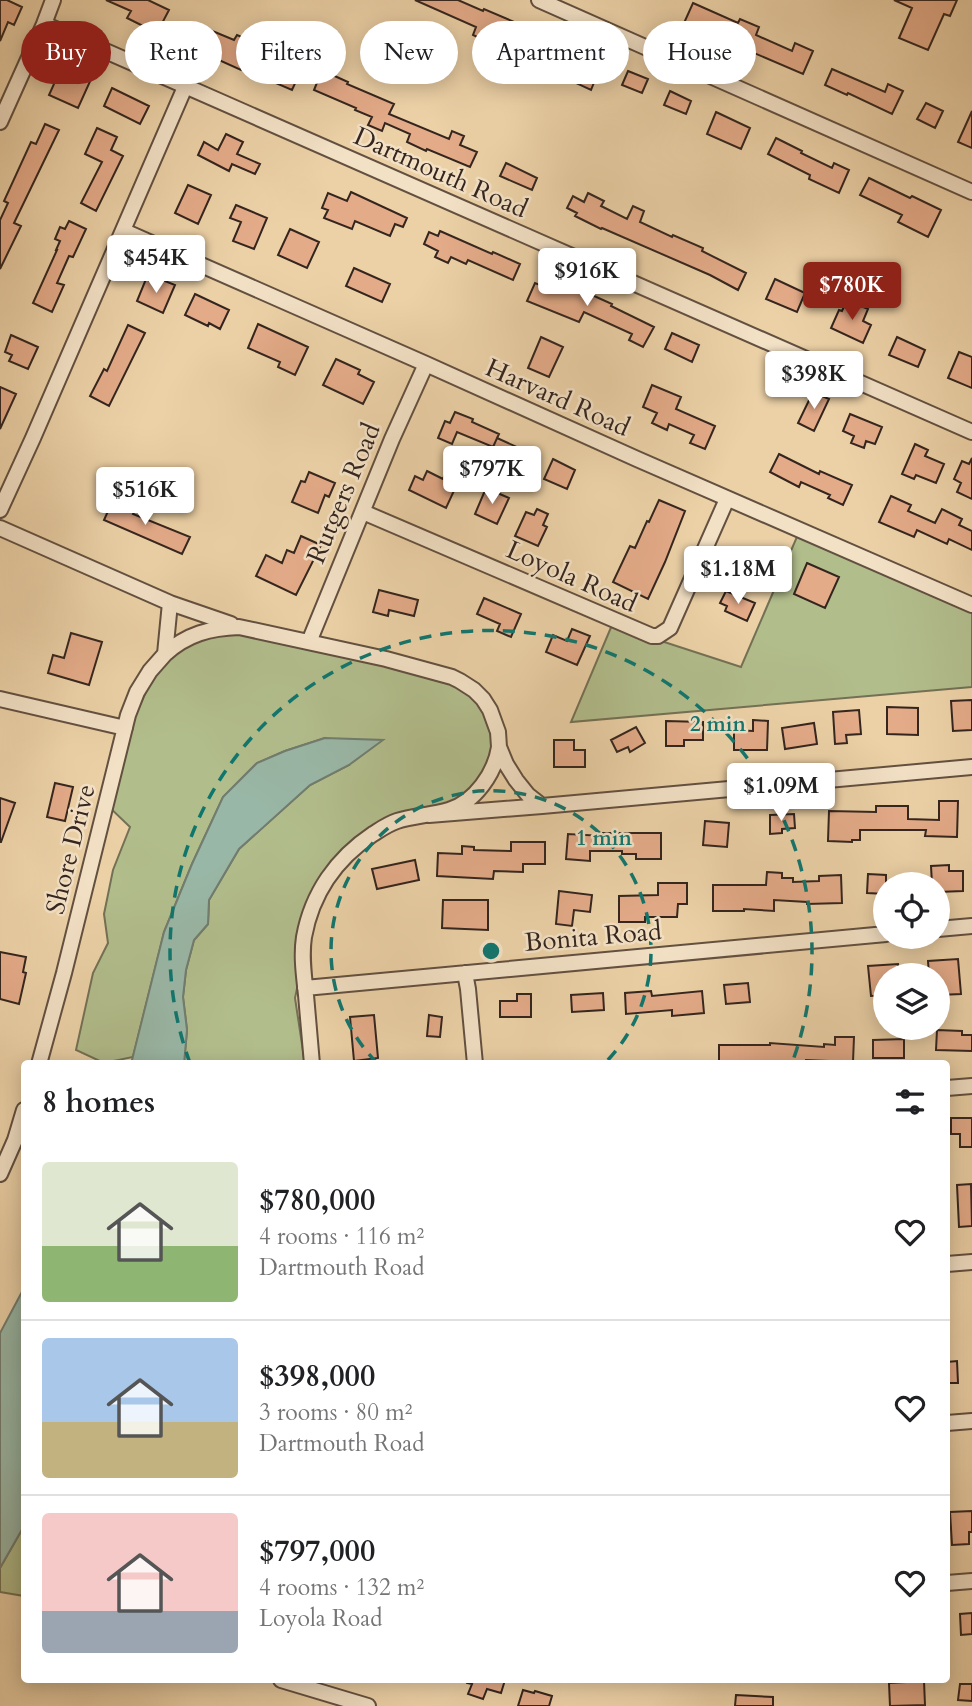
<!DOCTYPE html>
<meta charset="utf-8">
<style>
body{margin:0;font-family:Cardo,serif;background:#f6f6f6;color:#202124;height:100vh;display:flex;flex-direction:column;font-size:26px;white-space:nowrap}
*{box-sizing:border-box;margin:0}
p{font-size:23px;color:#757577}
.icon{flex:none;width:38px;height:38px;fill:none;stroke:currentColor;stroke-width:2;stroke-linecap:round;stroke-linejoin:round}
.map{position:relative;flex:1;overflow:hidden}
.sheet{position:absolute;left:21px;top:1060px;width:929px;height:623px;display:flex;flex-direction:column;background:#fff;border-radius:7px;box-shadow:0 4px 18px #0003}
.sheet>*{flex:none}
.hud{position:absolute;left:21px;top:21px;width:931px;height:63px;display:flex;gap:14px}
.controls{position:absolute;left:873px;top:872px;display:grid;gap:14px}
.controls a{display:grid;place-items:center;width:77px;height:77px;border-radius:50%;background:#fff;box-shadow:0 4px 18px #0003;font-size:35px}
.price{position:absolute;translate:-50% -60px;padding:0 16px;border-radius:7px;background:#fff;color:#222;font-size:23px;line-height:46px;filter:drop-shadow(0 2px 4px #0008)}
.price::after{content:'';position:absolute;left:50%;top:42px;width:21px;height:16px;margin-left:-10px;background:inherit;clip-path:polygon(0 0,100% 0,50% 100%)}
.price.current{background:#8f2418;color:#fff}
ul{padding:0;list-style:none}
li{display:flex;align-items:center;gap:21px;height:175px;padding:0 21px}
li+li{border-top:2px solid #e0e0e0}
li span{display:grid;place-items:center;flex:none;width:196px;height:140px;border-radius:7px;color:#555}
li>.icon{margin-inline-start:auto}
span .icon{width:84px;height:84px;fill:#fffc;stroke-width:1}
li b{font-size:30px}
h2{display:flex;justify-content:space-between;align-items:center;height:84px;padding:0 21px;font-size:30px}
.pill{padding:0 24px;border-radius:32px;background:#fff;box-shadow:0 4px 18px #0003;font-size:24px;line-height:63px}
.pill.current{background:#8f2418;color:#fff}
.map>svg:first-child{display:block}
.green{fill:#b2bd8c;stroke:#737155;stroke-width:2}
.water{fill:#99b7a6;stroke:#717d70;stroke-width:2}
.building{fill:#e4ab89;stroke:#34251e;stroke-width:2}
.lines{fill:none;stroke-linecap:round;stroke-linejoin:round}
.minor-casing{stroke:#625040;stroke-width:18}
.minor{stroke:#f3e1c6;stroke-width:14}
.ring{fill:none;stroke:#0f766e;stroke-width:3.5;stroke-dasharray:12 9}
.labels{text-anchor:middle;stroke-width:5;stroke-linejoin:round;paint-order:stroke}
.street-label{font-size:26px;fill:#34251e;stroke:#f3e1c6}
.centre{fill:#0f766e;stroke:#f3e1c6;stroke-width:3.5}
.ring-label{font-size:21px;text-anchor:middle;font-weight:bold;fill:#0f766e;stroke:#f3e1c6;stroke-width:5;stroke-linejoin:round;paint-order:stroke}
</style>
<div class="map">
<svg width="972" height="1706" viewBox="0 0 972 1706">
<rect width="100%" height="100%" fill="#ecd1a7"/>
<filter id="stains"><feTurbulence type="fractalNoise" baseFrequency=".00286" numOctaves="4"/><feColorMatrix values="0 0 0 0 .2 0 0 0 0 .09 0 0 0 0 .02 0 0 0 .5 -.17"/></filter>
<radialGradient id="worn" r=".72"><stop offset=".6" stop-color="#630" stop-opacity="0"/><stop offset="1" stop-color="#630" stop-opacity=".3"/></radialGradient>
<!-- green -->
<path class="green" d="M799,532L972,606V687L571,722L612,625L741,667Z
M217,625L468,684L493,718L495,749L484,776L453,804L409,815L320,881L295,998L305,1064H184L187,1030L183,997L186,970L194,940L208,924L209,900L239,849L310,785L349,765L325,738L285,751L257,763L223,797L192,864L164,932L133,1057L104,1063L76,1050L93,973L108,943L104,914L113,870L130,827L106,804L117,755L162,657Z
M24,1526V1596L0,1592V1568Z"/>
<!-- water -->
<path class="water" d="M325,738L383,740L349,765L310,785L239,849L209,900L208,924L194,940L186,970L183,997L187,1030L184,1064H131L164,932L192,864L223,797L257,763L285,751Z
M24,1288V1526L0,1568V1333Z"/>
<!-- building -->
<path class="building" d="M0,0H7L22,7L14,25L8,22L0,41Z
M106,0H148L169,10L157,33L127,18L131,11Z
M415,0H458L483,11L484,9L542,34L539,41L570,54L572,48L587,54L583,63L599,70L591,90L473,35L476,27Z
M894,0H957L950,16L944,14L928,50L899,38L912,8Z
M693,3L738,23L740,19L759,27L756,35L792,51L795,43L813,51L803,74L684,23Z
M210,30L234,40L237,35L254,42L241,70L201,52Z
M327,58L328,73L348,82L347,84L394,104L389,114L449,139L452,131L464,136L460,145L477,152L470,167L427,149L426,151L407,142L410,134L385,123L382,131L368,125L372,117L355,110L356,108L314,90Z
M288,62L302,68L292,90L264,78L270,64L284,70Z
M832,69L885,92L888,84L903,91L892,114L848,93L847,95L825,85Z
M628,71L648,79L642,93L622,85Z
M81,72L92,77L78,108L49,95L58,75L77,83Z
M112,88L149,106L140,124L104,106Z
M670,91L691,101L686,114L664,105Z
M926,103L943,111L935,128L917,119Z
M972,111V148L958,142Z
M716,112L750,128L741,149L707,134Z
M45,124L59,130L14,223L21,226L0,269V220L8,203L4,201L31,142L36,144Z
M97,128L117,137L111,150L123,156L96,211L81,203L102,162L85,154Z
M226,134L243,142L237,154L260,164L255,174L232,164L229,171L198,155L204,142L218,150Z
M776,138L802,151L801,153L832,168L834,163L849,170L839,193L809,179L810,175L768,154Z
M506,163L537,178L532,190L500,176Z
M869,178L910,198L912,196L941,210L928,237L898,222L902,215L860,195Z
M188,185L211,195L198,224L175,213Z
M351,192L407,218L403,227L395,224L390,236L355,221L352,229L324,218L328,210L322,208L328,193L347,201Z
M588,193L604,201L601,206L627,219L633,206L644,211L640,222L672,237L673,235L703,248L702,251L746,273L738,290L710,275L602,228L601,229L575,216L577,213L567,208L573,196L584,202Z
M236,205L267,218L254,249L233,241L241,222L230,218Z
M69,221L86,229L73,257L69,256L57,283L64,285L52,312L33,303L57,250H56L60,241L55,239L60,227L65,229Z
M290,229L319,242L307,268L278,255Z
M440,231L492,254L493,252L520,264L513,280L468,260L466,264L451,257L448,263L435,257L438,251L424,244L429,232L438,236Z
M354,268L390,284L382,302L346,286Z
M552,277L612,304L611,306L654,327L643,347L629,340L632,334L584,312L579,322L527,301L535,283L547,288Z
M146,279L157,284L160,279L175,285L163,313L137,301Z
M775,279L805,293L797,312L766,299Z
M195,294L229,310L220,329L209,323L208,326L185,315Z
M847,300L868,309L863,321L871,325L863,343L831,328L839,310L842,311Z
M258,324L308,347L295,375L278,367L280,362L248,348Z
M128,325L145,333L109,406L90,396L104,369L107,371Z
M672,333L699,345L692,362L665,349Z
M11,335L38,347L28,369L9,361L12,355L5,352Z
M541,337L563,347L549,377L528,368Z
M897,337L925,350L918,367L889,355Z
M959,352L972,357V388L948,378Z
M336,359L360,370L358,374L374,382L363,404L323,385Z
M652,385L681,397L676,409L715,426L705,449L690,443L694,435L669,424L667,430L652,423L657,413L643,407Z
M0,387L16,394L0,429Z
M813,392L829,399L814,431L798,423Z
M455,412L473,419L472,422L499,434L493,447L457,432L452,444L438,438L445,421L450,423Z
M850,414L882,427L875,444L866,441L864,448L851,443L854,436L843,431Z
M497,438L530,453L520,476L487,461Z
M915,444L928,450L925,456L944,464L936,483L916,475L914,479L902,474Z
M779,454L819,474L820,471L852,485L843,505L828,498L830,495L801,482L799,487L770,472Z
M972,458V499L957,492L961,483L954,479L962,461L969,464Z
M553,459L575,470L567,489L544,479Z
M427,471L443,479L445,474L459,480L446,508L409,490L415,476L423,480Z
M309,472L335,483L329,497L325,495L318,513L292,502L301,481L305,482Z
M486,488L509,498L497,524L475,514Z
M891,496L911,505L908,511L935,523L942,509L962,519L959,525L972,531V550L949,539L947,544L917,530L914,537L879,522Z
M114,498L136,508L133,514L190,537L182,554L104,520Z
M659,500L685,511L665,562L648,599L613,582L630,546L635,548L647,521L649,522Z
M537,509L548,514L543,525L547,527L538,546L515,536L526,512L534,515Z
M301,536L321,545L296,595L256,576L266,555L282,563L287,550L294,553Z
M807,563L839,577L825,608L794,594Z
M379,590L418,600L414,616L389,610L388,616L373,612Z
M726,591L755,603L747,621L725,611L727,606L720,603Z
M484,598L521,614L511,637L497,631L500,624L477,614Z
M572,629L590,636L577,665L546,652L553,635L567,641Z
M71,633L102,642L89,685L48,673L53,655L64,658Z
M972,700V730L953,731L951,701Z
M887,707L918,708V735L887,734Z
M859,710L861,734L846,735L847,743L835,744L833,712Z
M753,720L768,721L767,750H734V730L753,731Z
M666,721L703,722V740H684V746H666Z
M814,723L817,744L785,749L782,728Z
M636,727L645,743L630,752L628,747L617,752L611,740Z
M554,740H574V750H585V767H554Z
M55,783L73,787L65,821L47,817Z
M0,798L15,803L1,842H0Z
M939,801H958L957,837L925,836L926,830H860V840H852V842L828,841L829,811L876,812V806H908V819L939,820Z
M794,814L795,828L782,829V833L770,834V815Z
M705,821L729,823L727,847L703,845Z
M603,833H661V859H636V854H622V851H590V861L566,859L568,834L603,836Z
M511,842H545V864H523V872L494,871L493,879L437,876L438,853L462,854V846L474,847V850L511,851Z
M415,860L419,880L377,889L372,869Z
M949,865V871H963V891L938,892V884H932L931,866Z
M767,872L782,873V878H793V882L819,881V876L841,875L842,903L807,904V902L774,900V911L744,909V911H713V885H766Z
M868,874L886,875V894L867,893Z
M658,883H687V904H678L677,917H645V922H619V896L658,895Z
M559,891L592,895L590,912L574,910L572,926L556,924Z
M443,900H488V930L442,928Z
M0,952L26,957L23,972L26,973L19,1004L0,999Z
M958,959L961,994L939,995L938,975H929L928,961Z
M898,964L899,975H886V995L871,996L868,966Z
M748,983L750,1002L726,1004L724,985Z
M651,991L652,996L702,991L704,1013L672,1016V1010L626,1014L625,993Z
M603,993L604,1010L572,1012L571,995Z
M517,994H531V1017H500V1001H517Z
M374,1015L378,1058L354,1061L350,1017Z
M429,1015L442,1017L440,1037L427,1036Z
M937,1030L962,1031V1035H972V1051L936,1050Z
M835,1037H854L853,1062L806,1060L805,1064H719V1045H770V1043L824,1047V1044L835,1045Z
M904,1039V1058H873V1040Z
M951,1118H972V1147H960V1134H951Z
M971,1184L972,1226L959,1227L957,1185Z
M957,1361L958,1383H947V1362Z
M972,1511V1532H969V1544L952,1545L950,1512Z
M972,1613V1634L961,1635L960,1614Z
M467,1680H505L501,1693L487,1689L483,1699L468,1694L472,1684L467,1683Z
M924,1681L925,1705L890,1706L889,1683Z
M960,1684H972V1701L958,1700Z
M523,1690L534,1693L535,1691L552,1696L549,1706H518Z
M736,1695L773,1697V1706H735Z"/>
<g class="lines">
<defs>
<path id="minor" d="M539,0L972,192
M44,24L972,432
M0,122L44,24L53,0
M124,231L426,364L637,459L972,605
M0,510L33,438L185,87
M363,512L652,636H658L670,628L727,499
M0,528L170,603L231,624
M309,642L392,439L426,364
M165,654C187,634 210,628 239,627L386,659L452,677L460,681L474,690L483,699L490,710L498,732L499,747L506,764L516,780L528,795L542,806
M0,699L125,728
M429,815L542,806L972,767
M938,929L972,926
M465,973L468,989L475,1064
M305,988L886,934
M39,1064L64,973L128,715L137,692L150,671L165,654L170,603
M312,1064C310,1041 308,1018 306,995C304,976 301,956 304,937C312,893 337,858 373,834C381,829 388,824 397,821C413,816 432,815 449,810C475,802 495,773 499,747
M947,1088L972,1086
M0,1174L15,1140L24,1110
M947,1264L972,1262
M947,1423L972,1421
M947,1583L972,1581
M281,1680L368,1706"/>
</defs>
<!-- minor casing -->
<use href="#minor" class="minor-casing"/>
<!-- minor -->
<use href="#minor" class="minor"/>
</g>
<!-- distance rings -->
<g class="ring">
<path d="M377 1063A160 160 0 1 1 605 1063"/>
<path d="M190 1063A321 321 0 1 1 792 1063"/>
</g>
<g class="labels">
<!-- street labels -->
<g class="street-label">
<text transform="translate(441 172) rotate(24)" y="9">Dartmouth Road</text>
<text transform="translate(558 397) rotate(24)" y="9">Harvard Road</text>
<text transform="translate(343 493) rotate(-67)" y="9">Rutgers Road</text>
<text transform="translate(572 576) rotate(24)" y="9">Loyola Road</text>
<text transform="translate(70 849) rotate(-76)" y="9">Shore Drive</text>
<text transform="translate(593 936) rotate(-5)" y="9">Bonita Road</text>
</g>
</g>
<circle cx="491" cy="951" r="10" class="centre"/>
<g class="ring-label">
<text x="718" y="731">2 min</text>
<text x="604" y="845">1 min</text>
</g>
<rect width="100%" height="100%" filter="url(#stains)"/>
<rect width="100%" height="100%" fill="url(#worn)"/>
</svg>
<div class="controls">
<a><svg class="icon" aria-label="locate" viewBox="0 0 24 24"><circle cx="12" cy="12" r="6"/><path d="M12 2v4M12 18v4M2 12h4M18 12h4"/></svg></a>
<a><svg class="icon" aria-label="layers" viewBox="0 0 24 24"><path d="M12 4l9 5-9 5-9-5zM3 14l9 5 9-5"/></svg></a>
</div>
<b class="price" style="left:156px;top:295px">$454K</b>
<b class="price" style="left:587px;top:308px">$916K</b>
<b class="price current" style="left:852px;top:322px">$780K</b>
<b class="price" style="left:814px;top:411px">$398K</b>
<b class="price" style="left:492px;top:506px">$797K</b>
<b class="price" style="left:145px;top:527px">$516K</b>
<b class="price" style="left:738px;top:606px">$1.18M</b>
<b class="price" style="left:781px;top:823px">$1.09M</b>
<div class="hud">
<a class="pill current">Buy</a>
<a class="pill">Rent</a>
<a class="pill">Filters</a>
<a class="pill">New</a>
<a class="pill">Apartment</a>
<a class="pill">House</a>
</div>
<section class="sheet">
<h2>8 homes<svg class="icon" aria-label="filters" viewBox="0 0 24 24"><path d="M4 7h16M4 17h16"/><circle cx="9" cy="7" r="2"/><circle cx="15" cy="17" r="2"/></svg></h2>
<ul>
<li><span style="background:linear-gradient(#dfe7d0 60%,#8fb573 0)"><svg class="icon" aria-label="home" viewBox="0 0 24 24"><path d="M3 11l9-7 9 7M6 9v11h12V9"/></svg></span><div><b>$780,000</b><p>4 rooms · 116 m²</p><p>Dartmouth Road</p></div><svg class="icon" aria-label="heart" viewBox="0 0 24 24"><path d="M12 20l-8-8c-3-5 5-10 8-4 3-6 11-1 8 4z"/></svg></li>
<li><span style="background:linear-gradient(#a9c7e8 60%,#c2b280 0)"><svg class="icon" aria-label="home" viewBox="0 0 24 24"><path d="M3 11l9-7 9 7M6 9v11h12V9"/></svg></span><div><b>$398,000</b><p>3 rooms · 80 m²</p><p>Dartmouth Road</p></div><svg class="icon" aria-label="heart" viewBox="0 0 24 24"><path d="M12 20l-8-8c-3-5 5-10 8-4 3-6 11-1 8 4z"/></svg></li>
<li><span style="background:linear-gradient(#f6c9c9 70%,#9aa5b1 0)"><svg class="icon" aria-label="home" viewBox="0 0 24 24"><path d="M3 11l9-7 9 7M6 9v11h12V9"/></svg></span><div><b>$797,000</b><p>4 rooms · 132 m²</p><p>Loyola Road</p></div><svg class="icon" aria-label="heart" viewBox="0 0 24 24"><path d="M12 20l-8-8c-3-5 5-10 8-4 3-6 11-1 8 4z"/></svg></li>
</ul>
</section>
</div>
